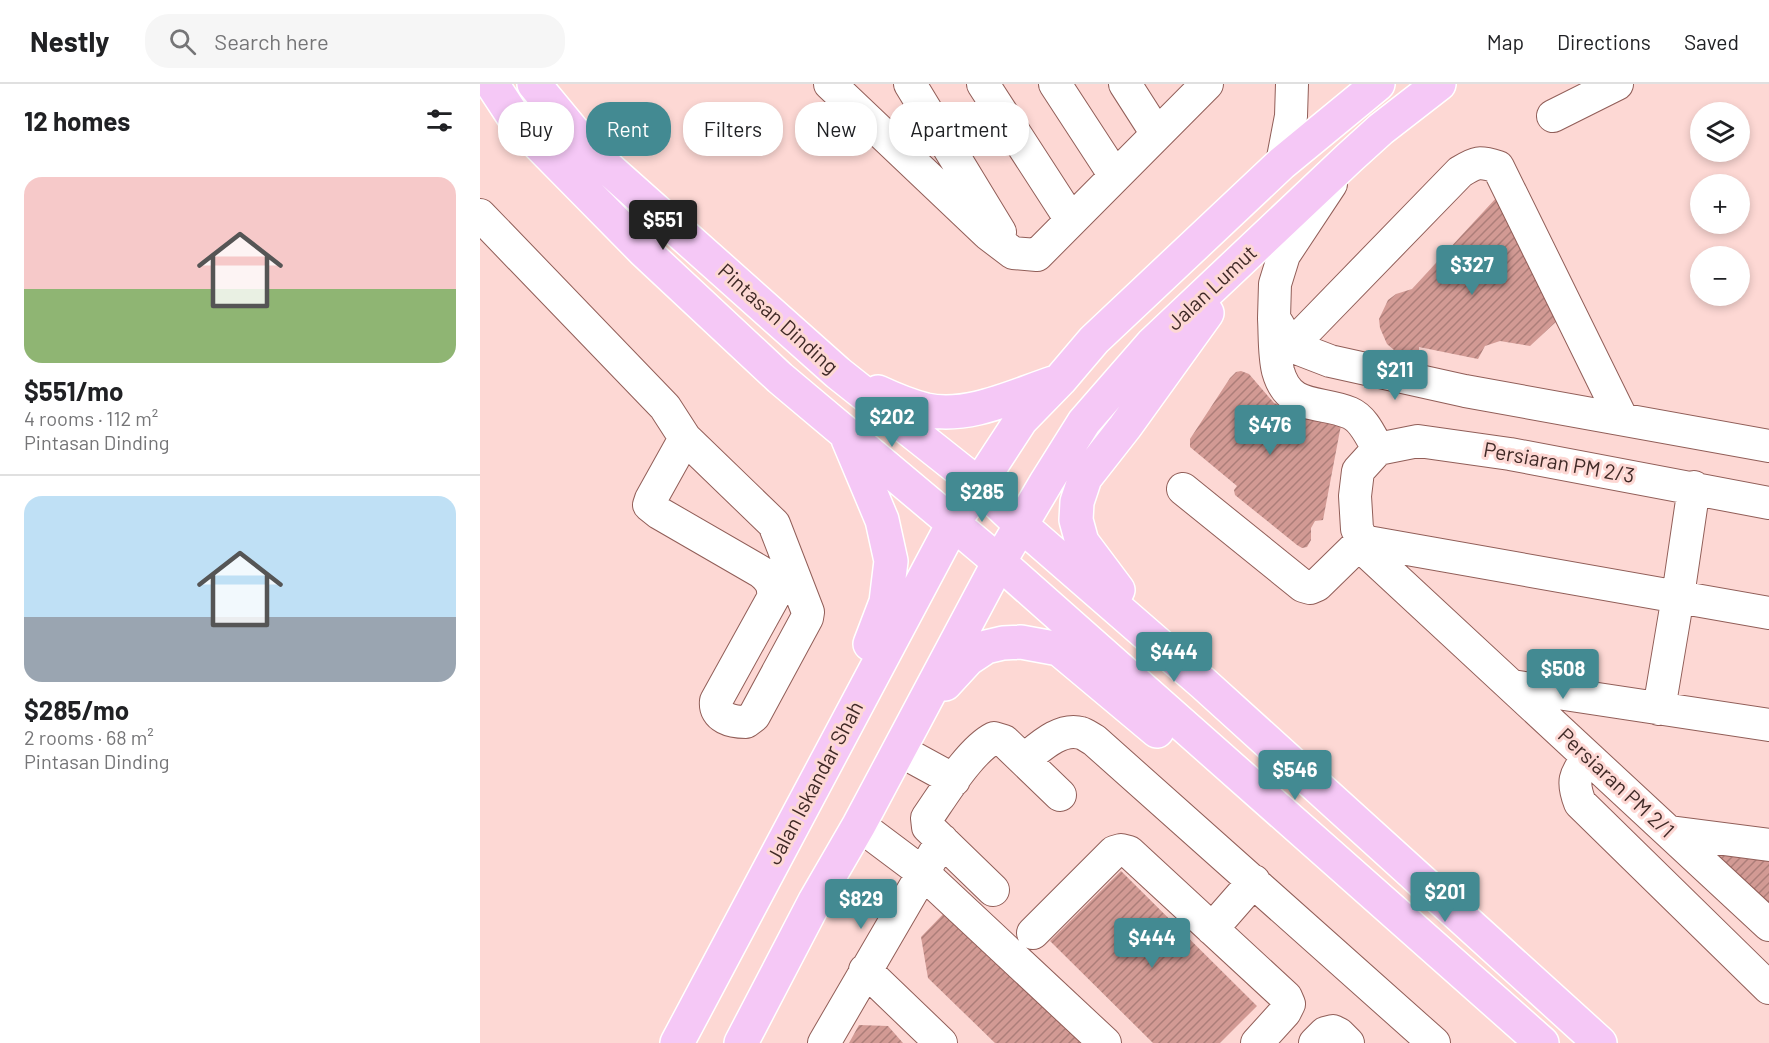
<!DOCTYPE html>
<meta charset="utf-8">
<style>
body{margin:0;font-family:Barlow,sans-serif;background:#f6f6f6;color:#202124;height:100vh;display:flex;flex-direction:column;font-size:22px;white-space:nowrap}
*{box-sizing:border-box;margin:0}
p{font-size:20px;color:#757577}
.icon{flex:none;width:33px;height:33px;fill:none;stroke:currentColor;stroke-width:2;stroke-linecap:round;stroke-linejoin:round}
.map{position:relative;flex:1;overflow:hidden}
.side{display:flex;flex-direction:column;background:#fff;width:480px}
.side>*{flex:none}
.top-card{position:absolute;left:18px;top:18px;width:570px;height:54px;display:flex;gap:12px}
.tools{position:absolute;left:1210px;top:18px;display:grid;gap:12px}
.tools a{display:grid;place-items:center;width:60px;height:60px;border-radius:50%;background:#fff;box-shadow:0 3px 9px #0003;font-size:30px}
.price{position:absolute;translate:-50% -51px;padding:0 14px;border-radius:6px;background:#438a92;color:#fff;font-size:20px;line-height:39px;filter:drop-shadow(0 2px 3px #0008)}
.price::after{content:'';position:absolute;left:50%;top:36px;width:18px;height:14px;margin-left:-9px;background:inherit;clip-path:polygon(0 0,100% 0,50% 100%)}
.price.on{background:#222;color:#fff}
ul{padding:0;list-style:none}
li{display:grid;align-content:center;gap:12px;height:318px;padding:0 24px}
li+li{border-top:2px solid #e0e0e0}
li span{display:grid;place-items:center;height:186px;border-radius:18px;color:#555}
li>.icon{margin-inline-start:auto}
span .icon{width:108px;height:108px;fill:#fffc;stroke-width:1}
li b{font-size:26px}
h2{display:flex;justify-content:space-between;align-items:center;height:72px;padding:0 24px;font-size:26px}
.chip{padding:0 21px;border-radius:24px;background:#fff;box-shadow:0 3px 9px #0003;font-size:21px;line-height:54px}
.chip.on{background:#438a92;color:#fff}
header{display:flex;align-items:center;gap:36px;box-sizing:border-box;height:84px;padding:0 30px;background:#fff;border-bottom:2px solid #e0e0e0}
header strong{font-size:28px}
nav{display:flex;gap:33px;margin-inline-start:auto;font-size:21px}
.search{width:420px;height:54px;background:#f6f6f6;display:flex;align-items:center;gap:15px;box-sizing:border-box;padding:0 21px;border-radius:24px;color:#757577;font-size:22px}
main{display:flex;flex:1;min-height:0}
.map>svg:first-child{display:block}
.building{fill:url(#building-hatch)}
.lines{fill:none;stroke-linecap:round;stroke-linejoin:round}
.minor-casing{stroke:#915e58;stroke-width:34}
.major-casing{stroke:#fff;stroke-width:36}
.minor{stroke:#fff;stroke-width:32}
.major{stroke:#f5c8f6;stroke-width:33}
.labels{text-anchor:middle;stroke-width:6;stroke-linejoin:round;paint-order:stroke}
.street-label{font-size:21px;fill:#3f2926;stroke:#fdd8d4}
</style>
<header>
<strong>Nestly</strong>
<div class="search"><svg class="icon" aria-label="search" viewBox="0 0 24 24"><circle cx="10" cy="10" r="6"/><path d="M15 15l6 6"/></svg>Search here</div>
<nav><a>Map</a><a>Directions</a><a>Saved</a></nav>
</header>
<main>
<section class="side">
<h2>12 homes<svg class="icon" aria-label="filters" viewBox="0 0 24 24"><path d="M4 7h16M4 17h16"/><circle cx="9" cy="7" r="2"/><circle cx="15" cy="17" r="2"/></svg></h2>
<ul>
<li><span style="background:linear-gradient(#f6c9c9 60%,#8fb573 0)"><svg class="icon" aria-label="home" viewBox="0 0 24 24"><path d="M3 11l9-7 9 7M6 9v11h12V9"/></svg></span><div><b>$551/mo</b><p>4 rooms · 112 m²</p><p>Pintasan Dinding</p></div></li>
<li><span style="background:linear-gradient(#bfe0f5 65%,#9aa5b1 0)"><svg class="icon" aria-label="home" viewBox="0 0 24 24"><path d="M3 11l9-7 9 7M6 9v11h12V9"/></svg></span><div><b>$285/mo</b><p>2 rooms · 68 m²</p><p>Pintasan Dinding</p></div></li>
</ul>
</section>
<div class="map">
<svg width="1289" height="959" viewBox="0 0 1289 959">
<defs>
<pattern id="building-hatch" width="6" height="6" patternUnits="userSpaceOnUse" patternTransform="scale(1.5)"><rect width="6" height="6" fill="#d29a94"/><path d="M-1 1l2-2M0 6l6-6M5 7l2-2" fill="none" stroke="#ac7e79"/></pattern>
</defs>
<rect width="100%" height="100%" fill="#fdd8d4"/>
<!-- building -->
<path class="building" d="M1017,113L1078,236L1050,262L1020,257L1005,262L998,275L939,263V270L931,271L914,266L907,260L900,244L899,235L908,216L916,210L932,205Z
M761,287L769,290L794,319L861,341L843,436L835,437L831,444V456L827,463L822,464L817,461L755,411L754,406L757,402L710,363V355L750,294L756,288Z
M1238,766L1289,770V828L1236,783Z
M641,787L777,922L740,959H673L570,857Z
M470,823L612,959H515L448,894L441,853Z
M379,941L408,942L423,959H369Z"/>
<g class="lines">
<defs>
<path id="minor" d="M350,0L508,150L533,169L557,171L727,0
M430,0L520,148
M503,0L591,136
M575,0L635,92
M645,0L677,50
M1073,32L1137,0
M802,79L811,32L812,0
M851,100L804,171L795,200L794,234L811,262L850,277L985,307L1289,362
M0,131L185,323L205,354L294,440L328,528L327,534L274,632L266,638C252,638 234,634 236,617L293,514C294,502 291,496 281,488L179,429L169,421L171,415L205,354
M794,235C795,251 794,271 798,287C809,327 840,316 870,329C884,335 891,353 898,365
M811,262L980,88C996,78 999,77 1018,83L1142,335
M703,405L823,502L830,504L837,501L882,457L1289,529
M1289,419L1030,370L938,357L898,365L878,387L875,412L877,445L889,470L1289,841
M1032,602L1289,641
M1179,625L1198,512L1214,403
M419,666L474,696
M1108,674C1094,691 1092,698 1100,719L1289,904
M545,675C559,664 580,643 601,649C605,650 610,654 614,656L954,959
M1190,748L1289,761
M462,756L443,789L625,959
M513,806L448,743L447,734C463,711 490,666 514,654L524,657L580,711
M732,845L774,797
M553,849L634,768L641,766L649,768L806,913L809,920L805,928L777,959
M385,886L461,959
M344,959L443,789L379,741
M835,959L845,949L853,947L859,950L868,959"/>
<path id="major" d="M12,0L37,38L164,167L300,294L519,478L1062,959
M54,0L111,69L358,289L498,400L541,441L724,600L1120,959
M398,308C413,315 430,322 446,326C488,335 534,312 573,299
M368,355L402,436L411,477L406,518L390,560
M638,506L602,458L596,436L597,418L605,394L645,343L727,229
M465,600L488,575L506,563L523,559L541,558L579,565L677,647
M197,959L473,440L541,336L580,296L614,256L802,79L898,0
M261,959L335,817L379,741L519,478L567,397L604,338L672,260L869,74L901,45L959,0"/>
</defs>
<!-- minor casing -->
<use href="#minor" class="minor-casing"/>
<!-- major casing -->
<use href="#major" class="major-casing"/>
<!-- minor -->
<use href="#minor" class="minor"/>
<!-- major -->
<use href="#major" class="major"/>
</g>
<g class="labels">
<!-- street labels -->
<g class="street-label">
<text transform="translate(732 204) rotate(-43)" y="7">Jalan Lumut</text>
<text transform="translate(298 235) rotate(42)" y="7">Pintasan Dinding</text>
<text transform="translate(1079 379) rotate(10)" y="7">Persiaran PM 2/3</text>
<text transform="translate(335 699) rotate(-62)" y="7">Jalan Iskandar Shah</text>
<text transform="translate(1136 699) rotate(43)" y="7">Persiaran PM 2/1</text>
</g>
</g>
</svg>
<div class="tools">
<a><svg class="icon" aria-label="layers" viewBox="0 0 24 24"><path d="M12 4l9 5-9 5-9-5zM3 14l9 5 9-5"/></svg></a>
<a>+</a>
<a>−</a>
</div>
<b class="price on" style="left:183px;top:167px">$551</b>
<b class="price" style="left:992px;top:212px">$327</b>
<b class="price" style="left:915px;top:317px">$211</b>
<b class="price" style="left:412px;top:364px">$202</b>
<b class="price" style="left:790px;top:372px">$476</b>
<b class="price" style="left:502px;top:439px">$285</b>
<b class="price" style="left:694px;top:599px">$444</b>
<b class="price" style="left:1083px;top:616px">$508</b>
<b class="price" style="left:815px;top:717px">$546</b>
<b class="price" style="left:965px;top:839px">$201</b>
<b class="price" style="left:381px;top:846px">$829</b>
<b class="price" style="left:672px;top:885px">$444</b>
<div class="top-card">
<a class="chip">Buy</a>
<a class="chip on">Rent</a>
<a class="chip">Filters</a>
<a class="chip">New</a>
<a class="chip">Apartment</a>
</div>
</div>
</main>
